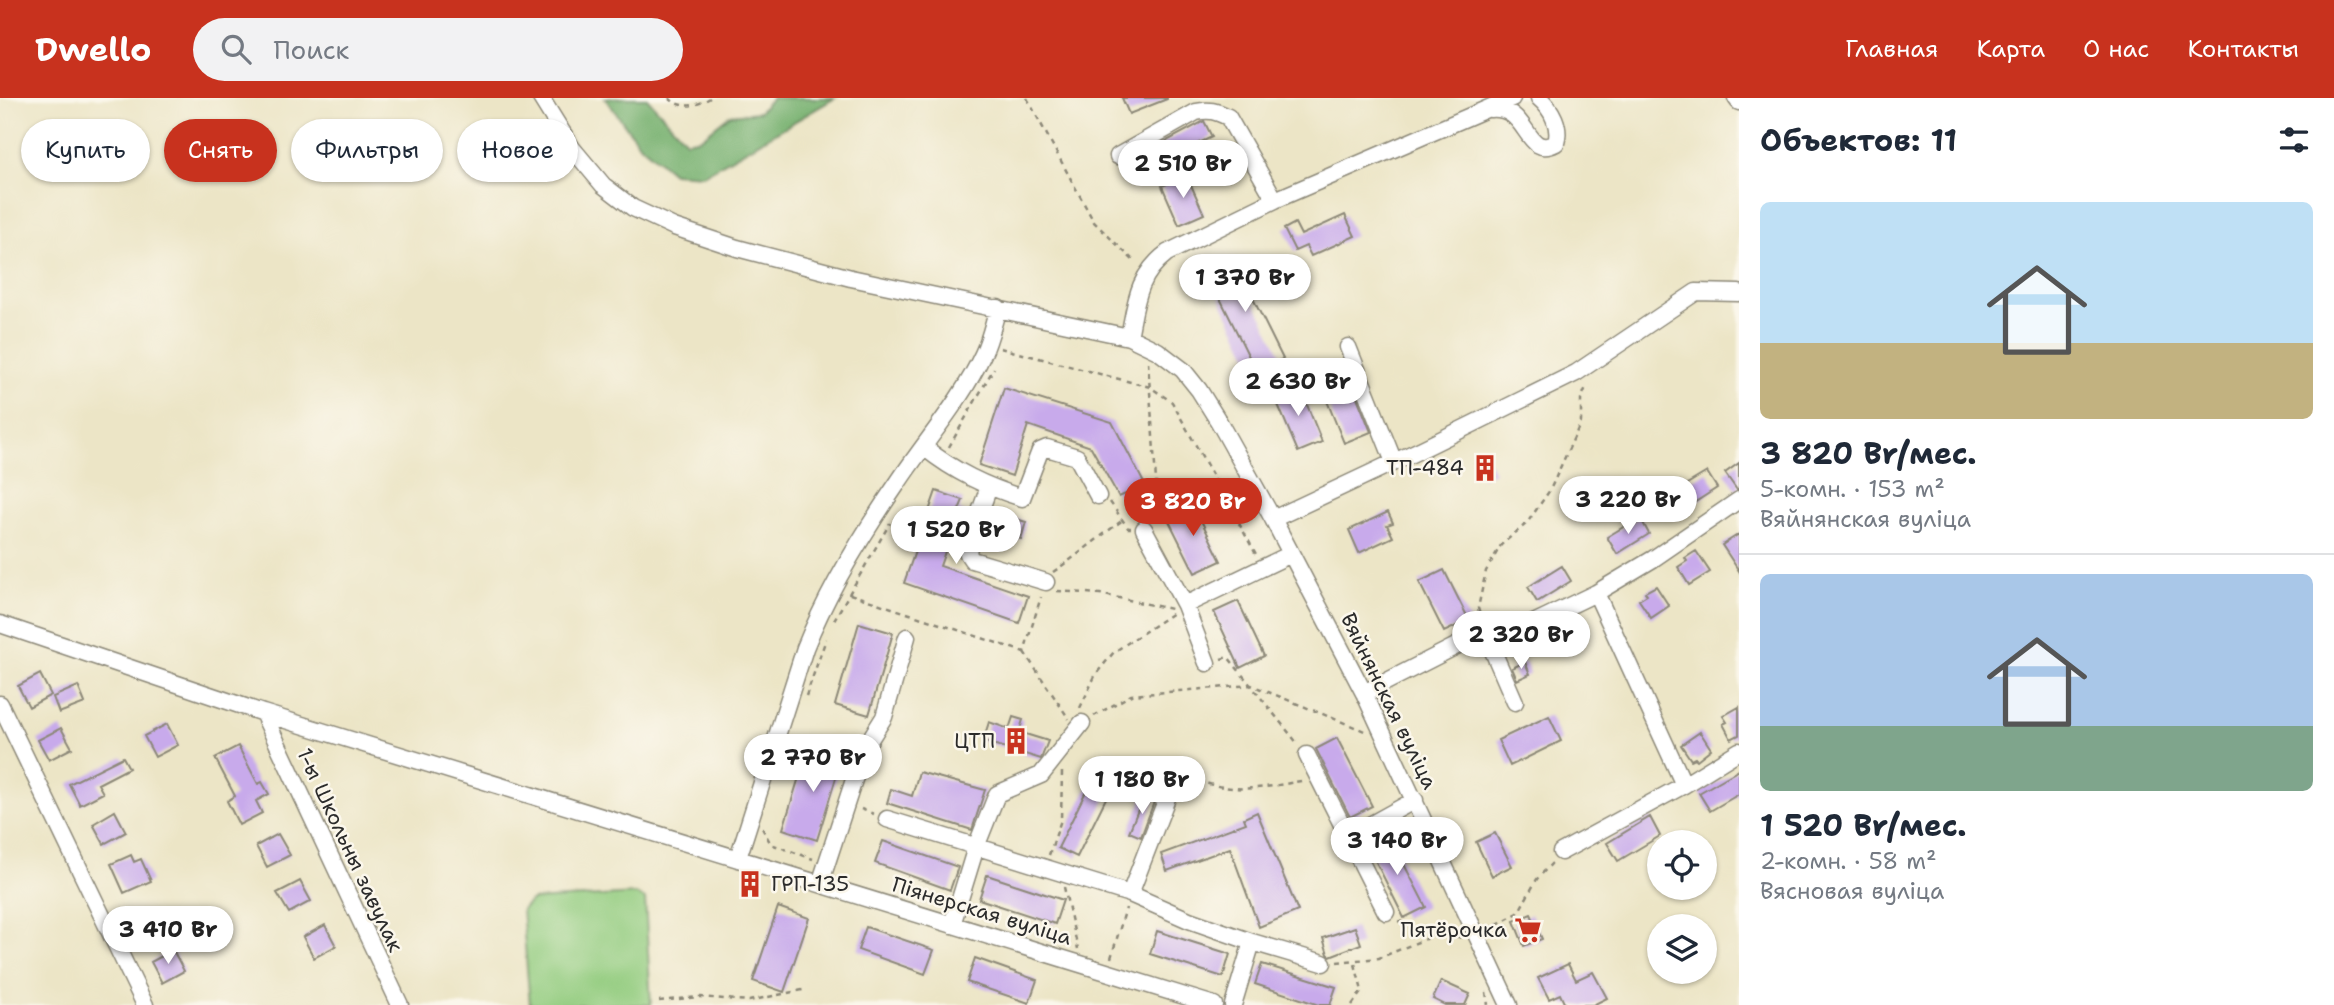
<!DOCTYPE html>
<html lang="ru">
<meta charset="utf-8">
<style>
body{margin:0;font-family:"Shantell Sans",sans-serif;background:#f2f2f3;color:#1f2937;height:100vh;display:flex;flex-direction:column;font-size:26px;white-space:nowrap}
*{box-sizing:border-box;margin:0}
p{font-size:23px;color:#747a83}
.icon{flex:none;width:38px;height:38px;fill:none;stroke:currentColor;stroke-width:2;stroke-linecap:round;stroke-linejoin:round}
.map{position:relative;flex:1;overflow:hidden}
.drawer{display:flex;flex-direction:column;background:#fff;width:595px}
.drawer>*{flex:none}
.banner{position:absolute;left:21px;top:21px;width:665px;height:63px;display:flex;gap:14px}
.fabs{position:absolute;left:1647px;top:732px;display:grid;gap:14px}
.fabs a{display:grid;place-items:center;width:70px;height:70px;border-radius:50%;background:#fff;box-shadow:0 2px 5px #0004;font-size:35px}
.price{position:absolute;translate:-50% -60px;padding:0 16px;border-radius:24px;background:#fff;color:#222;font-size:23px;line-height:46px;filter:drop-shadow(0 2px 4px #0008)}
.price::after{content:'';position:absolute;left:50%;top:42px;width:21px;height:16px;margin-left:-10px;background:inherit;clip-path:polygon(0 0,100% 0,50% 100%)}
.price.selected{background:#c8321e;color:#fff}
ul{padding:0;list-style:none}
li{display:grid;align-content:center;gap:14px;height:371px;padding:0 21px}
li+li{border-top:2px solid #e0e1e3}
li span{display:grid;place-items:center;height:217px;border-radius:10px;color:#555}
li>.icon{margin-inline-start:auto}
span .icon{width:126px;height:126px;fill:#fffc;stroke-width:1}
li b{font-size:30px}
h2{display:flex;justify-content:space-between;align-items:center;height:84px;padding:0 21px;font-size:30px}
.pill{padding:0 24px;border-radius:32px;background:#fff;box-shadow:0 2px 5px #0004;font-size:24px;line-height:63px}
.pill.selected{background:#c8321e;color:#fff}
header{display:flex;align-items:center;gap:42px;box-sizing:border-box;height:98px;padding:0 35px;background:#c8321e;color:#fff}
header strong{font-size:33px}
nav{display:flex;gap:38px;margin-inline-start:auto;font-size:24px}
.search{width:490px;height:63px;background:#f2f2f3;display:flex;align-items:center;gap:18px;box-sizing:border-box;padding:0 24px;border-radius:38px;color:#747a83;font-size:26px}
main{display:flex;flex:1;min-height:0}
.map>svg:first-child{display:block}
.green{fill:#93cc7f;stroke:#5f7c55;stroke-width:2}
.forest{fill:#76b06e;stroke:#506e4c;stroke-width:2}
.building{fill:#c8aaeb}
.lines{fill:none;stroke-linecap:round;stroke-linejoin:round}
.minor-casing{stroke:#8c8878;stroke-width:19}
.path{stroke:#8c8878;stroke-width:2.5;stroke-dasharray:5 5;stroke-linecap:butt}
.minor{stroke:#fff;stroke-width:16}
.labels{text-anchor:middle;stroke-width:5;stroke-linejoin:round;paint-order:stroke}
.poi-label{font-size:21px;fill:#2b2b2b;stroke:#fbf7ec;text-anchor:end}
.street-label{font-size:21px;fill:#2b2b2b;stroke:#fbf7ec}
</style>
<header>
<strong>Dwello</strong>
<div class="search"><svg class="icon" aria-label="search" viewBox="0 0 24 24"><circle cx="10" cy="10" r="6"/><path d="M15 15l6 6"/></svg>Поиск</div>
<nav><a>Главная</a><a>Карта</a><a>О нас</a><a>Контакты</a></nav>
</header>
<main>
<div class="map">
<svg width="1739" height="907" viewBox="0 0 1739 907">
<rect width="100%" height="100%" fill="#fbf7ec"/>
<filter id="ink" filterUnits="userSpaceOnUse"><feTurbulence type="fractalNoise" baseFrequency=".0143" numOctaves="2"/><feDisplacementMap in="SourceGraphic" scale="14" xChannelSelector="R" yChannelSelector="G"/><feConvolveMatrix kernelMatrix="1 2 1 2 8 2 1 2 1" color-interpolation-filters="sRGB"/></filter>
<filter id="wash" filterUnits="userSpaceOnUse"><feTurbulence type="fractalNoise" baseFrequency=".00686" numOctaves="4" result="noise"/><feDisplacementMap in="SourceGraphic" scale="28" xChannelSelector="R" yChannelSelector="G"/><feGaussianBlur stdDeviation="1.57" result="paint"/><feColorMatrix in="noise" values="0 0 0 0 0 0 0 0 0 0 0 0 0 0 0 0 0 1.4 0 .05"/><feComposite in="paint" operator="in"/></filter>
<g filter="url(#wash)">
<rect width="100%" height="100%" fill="#ece5c6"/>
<!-- green -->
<path class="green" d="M636,796L645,801L651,907H530L522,811L532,802Z"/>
<!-- forest -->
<path class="forest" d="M605,0H647L686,43L701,40L730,17L759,14L772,0H835L703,77L673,75L639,46Z"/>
<g id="blocks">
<!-- building -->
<path class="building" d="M1122,0H1167V1L1129,16Z
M1204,23L1212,39L1154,66L1148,53Z
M1187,78L1204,116L1179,127L1162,88Z
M1345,117L1355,138L1311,158L1306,148L1295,153L1284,131L1295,125L1301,137Z
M1233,160L1283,261L1256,273L1206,172Z
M1344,267L1371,334L1344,345L1317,278Z
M1299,287L1322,344L1298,354L1274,297Z
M1004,290L1112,324L1145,387L1119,399L1091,349L1028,327L1012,378L979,367Z
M1487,360L1494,374L1482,380L1475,366Z
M1739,365V392H1737L1725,375Z
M1707,374L1717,390L1683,412L1672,395Z
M936,393L963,402L959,412L965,414L954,447L948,445L940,468L1028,498L1019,525L904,485Z
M1192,404L1221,463L1195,475L1166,417Z
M1388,414L1393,425L1387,427L1393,439L1359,455L1349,432Z
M1640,419L1649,436L1617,456L1607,439Z
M1013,420L1026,424L1021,441L1008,437Z
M1739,436V473L1722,447Z
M1696,453L1710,474L1689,487L1678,469L1687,463L1685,460Z
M1562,468L1571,483L1537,504L1528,489Z
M1444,472L1469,522L1444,534L1419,484Z
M1656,488L1669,508L1651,520L1639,502L1647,497L1645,494Z
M1238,503L1264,558L1240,570L1214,514Z
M859,525L893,535L869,617L835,607Z
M1525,564L1530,576L1517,582L1512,570Z
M40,576L51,597L29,609L18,588Z
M78,588L85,605L59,615L53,599Z
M1739,609V637L1731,641L1723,626L1727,624L1723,618Z
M1549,618L1561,643L1510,668L1498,642Z
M1013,619L1023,622L1019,634L1048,643L1041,661L983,643L989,624L1009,631Z
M167,626L178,647L155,659L144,638Z
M61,630L72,650L49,662L38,642Z
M1700,634L1711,651L1697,662L1695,660L1691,662L1681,647Z
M1337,640L1372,708L1350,719L1316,651Z
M238,648L258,686L262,684L269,696L256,703L262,715L239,727L227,703L235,698L215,660Z
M808,650L842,660L817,742L783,731Z
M123,659L129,670L98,686L103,695L80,707L69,686Z
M1739,672V696L1710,713L1699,695Z
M919,674L985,692L972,732L887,705L891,691L912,698Z
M1092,681L1111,690L1077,759L1058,750Z
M1144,697L1155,701L1141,739L1129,734Z
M115,713L126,734L104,746L93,726Z
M1257,714L1298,813L1259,829L1230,750L1167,773L1161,756L1246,725L1244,720Z
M1650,719L1660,738L1618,763L1607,745Z
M1495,735L1512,768L1492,778L1476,744Z
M278,736L290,757L267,769L256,748Z
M1389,737L1426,809L1404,820L1368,748Z
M883,743L958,769L950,792L875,765Z
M131,757L134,764L141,761L151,783L124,795L111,766Z
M987,777L1063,802L1055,826L979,801Z
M300,783L311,803L289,815L277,795Z
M778,809L809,820L784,894L753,883Z
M1531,816L1542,841L1524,848L1514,823Z
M325,827L336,848L314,860L303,839Z
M866,829L934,852L925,876L858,852Z
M1355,829L1361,846L1330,858L1328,856L1323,840Z
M1157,833L1230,856L1223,879L1150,856Z
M173,852L184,873L162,885L151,864Z
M975,860L1037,882L1029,905L967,884Z
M1262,866L1336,889L1330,907H1319L1255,886Z
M1568,866L1576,882L1593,874L1607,900L1593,907H1565L1560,896L1549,901L1538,880Z
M1441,883L1470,896L1465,907H1445L1433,901Z"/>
</g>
</g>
<g filter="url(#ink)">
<use href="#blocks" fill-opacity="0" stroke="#8c8878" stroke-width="2"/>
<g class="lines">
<defs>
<path id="minor" d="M541,0L572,50L603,87L633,110L674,129L737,150L851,180L1129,239L1158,253L1183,272L1199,292L1219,324L1273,421L1364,595L1509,907
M1736,0L1739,4
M1490,11C1530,7 1524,62 1556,45C1561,29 1552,11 1539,0
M1118,58L1196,14C1209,11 1216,13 1228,19L1275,102
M1129,239C1136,204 1137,178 1167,155L1275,102L1512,0
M1348,249L1394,364
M925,350C955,374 985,388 1022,400L1040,353L1047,350L1077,359L1098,398
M989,389L970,441L968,456L972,462L1046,484
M1273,421L1422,351L1576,275L1696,194L1739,195
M1144,431L1185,507L1207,565
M1596,495L1684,687
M1185,507L1291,456
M0,526L263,615L1214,907
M1486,537L1515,604
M1364,595L1470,541L1519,532L1596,495L1653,461L1739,402
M0,606L145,907
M263,615L400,907
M1307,657L1386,814
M887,721L1130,796L1189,822L1252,844L1323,865
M1348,739L1415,702
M1561,754L1684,687L1739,653
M738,760L805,550C828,492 862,437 897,386C925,343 961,304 983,256C990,242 993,226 998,210
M820,786L864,651L884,619L907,539
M1130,796L1167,700
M952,827L976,749L997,696L1041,677L1082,625
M1233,907L1252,844"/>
</defs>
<!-- minor casing -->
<use href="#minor" class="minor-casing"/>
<!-- path -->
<path class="path" d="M669,0C681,12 697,8 710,0
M1027,0L1094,124L1136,165
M1000,250L1150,289L1172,304L1257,458
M1148,264L1157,398L1151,420
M949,349L994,270
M1110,404L1128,430H1131
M1053,474C1078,457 1099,439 1123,422
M1057,493L1100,496L1171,511
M850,496L1024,554L1041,499
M834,522L890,425
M1482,524L1478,510L1486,473L1501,447L1527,425L1550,392L1581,324V301L1587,287
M1024,554L1069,621
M1221,561L1228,559L1298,646
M806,598L826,541
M1080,610L1096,576L1114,554L1173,515
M1094,618L1131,597L1251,587L1367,634
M1180,695L1202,684C1240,696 1268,689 1306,682
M861,711L874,716
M762,730L771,746L813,761
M1049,757L1061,722L1062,674
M1064,789L1078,851
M1398,823L1462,840
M1488,831L1518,815L1537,781L1552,765
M1111,860L1126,810
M1337,864L1379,860L1440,835
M1486,894L1488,907
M659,903L700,899L749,903L807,891
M1352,907L1362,893L1354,862"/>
<!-- minor -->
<use href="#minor" class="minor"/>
</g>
</g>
<!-- icons -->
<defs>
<symbol id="building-bare" viewBox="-9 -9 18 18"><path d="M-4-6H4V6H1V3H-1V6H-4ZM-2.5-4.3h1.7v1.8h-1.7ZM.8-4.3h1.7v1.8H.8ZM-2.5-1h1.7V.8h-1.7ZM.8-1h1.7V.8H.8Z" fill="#c8321e" stroke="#fbf7ec" stroke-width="2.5" paint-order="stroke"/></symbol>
<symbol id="supermarket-bare" viewBox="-9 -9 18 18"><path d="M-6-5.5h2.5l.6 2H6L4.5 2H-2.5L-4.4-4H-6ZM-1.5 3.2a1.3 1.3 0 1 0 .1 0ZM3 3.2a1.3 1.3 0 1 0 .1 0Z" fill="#c8321e" stroke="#fbf7ec" stroke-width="2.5" paint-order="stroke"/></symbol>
</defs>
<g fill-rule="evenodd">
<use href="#building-bare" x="1466" y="351" width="38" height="38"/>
<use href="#building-bare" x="997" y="624" width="38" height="38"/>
<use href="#building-bare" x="731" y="767" width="38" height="38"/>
<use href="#supermarket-bare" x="1509" y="813" width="38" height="38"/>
</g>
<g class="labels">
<!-- poi labels -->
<g class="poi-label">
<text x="1464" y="377">ТП-484</text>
<text x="995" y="650">ЦТП</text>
<text x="771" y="793" text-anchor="start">ГРП-135</text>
<text x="1507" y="839">Пятёрочка</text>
</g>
<!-- street labels -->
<g class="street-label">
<text transform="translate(1389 603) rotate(64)" y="7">Вяйнянская вуліца</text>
<text transform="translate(350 752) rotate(65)" y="7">1-ы Школьны завулак</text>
<text transform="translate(982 813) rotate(17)" y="7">Піянерская вуліца</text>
</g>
</g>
</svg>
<div class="fabs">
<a><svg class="icon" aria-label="locate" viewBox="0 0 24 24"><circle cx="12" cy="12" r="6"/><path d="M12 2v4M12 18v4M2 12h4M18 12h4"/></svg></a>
<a><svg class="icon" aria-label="layers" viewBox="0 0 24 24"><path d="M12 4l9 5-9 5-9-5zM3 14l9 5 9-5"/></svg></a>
</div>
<b class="price" style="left:1183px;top:102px">2 510 Br</b>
<b class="price" style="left:1245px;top:216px">1 370 Br</b>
<b class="price" style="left:1298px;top:320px">2 630 Br</b>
<b class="price" style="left:1628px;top:438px">3 220 Br</b>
<b class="price selected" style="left:1193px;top:440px">3 820 Br</b>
<b class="price" style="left:956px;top:468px">1 520 Br</b>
<b class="price" style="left:1521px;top:573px">2 320 Br</b>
<b class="price" style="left:813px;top:696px">2 770 Br</b>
<b class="price" style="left:1142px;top:718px">1 180 Br</b>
<b class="price" style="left:1397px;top:779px">3 140 Br</b>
<b class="price" style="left:168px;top:868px">3 410 Br</b>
<div class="banner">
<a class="pill">Купить</a>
<a class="pill selected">Снять</a>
<a class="pill">Фильтры</a>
<a class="pill">Новое</a>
</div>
</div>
<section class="drawer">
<h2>Объектов: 11<svg class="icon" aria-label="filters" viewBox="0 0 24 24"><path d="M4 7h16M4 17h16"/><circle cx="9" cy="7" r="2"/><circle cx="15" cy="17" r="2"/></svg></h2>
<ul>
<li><span style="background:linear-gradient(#bfe0f5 65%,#c2b280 0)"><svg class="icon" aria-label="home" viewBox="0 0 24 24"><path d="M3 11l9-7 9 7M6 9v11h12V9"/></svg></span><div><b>3 820 Br/мес.</b><p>5-комн. · 153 m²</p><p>Вяйнянская вуліца</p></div></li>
<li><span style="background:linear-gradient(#a9c7e8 70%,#7fa58c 0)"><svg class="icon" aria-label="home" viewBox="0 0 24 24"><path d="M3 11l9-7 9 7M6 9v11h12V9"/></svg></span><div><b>1 520 Br/мес.</b><p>2-комн. · 58 m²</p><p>Вясновая вуліца</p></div></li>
</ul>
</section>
</main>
